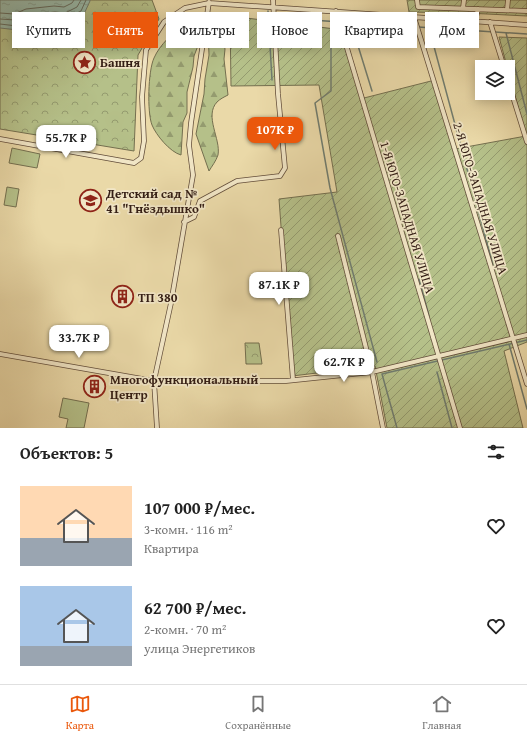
<!DOCTYPE html>
<html lang="ru">
<meta charset="utf-8">
<style>
body{margin:0;font-family:"Gentium Book Plus",serif;background:#f6f6f6;color:#222;height:100vh;display:flex;flex-direction:column;font-size:15px;white-space:nowrap}
*{box-sizing:border-box;margin:0}
p{font-size:13px;color:#767676}
.icon{flex:none;width:22px;height:22px;fill:none;stroke:currentColor;stroke-width:2;stroke-linecap:round;stroke-linejoin:round}
.map{position:relative;height:428px;overflow:hidden}
.sheet{display:flex;flex-direction:column;background:#fff;flex:1}
.sheet>*{flex:none}
.hud{position:absolute;left:12px;top:12px;width:503px;height:36px;display:flex;gap:8px}
.controls{position:absolute;left:475px;top:60px;display:grid;gap:8px}
.controls a{display:grid;place-items:center;width:40px;height:40px;border-radius:0px;background:#fff;box-shadow:0 2px 10px #0003;font-size:20px}
.price{position:absolute;translate:-50% -34px;padding:0 9px;border-radius:8px;background:#fff;color:#222;font-size:13px;line-height:26px;filter:drop-shadow(0 1px 2px #0008)}
.price::after{content:'';position:absolute;left:50%;top:24px;width:12px;height:9px;margin-left:-6px;background:inherit;clip-path:polygon(0 0,100% 0,50% 100%)}
.price.on{background:#ea580c;color:#fff}
ul{padding:0;list-style:none}
li{display:flex;align-items:center;gap:12px;height:100px;padding:0 20px}
li span{display:grid;place-items:center;flex:none;width:112px;height:80px;border-radius:0px;color:#555}
li>.icon{margin-inline-start:auto}
span .icon{width:48px;height:48px;fill:#fffc;stroke-width:1}
li b{font-size:17px}
h2{display:flex;justify-content:space-between;align-items:center;height:48px;padding:0 20px;font-size:17px}
.pill{padding:0 14px;border-radius:0px;background:#fff;box-shadow:0 2px 10px #0003;font-size:14px;line-height:36px}
.pill.on{background:#ea580c;color:#fff}
.menu{display:flex;justify-content:space-around;align-items:center;height:56px;border-top:1px solid #e0e0e0;background:#fff;font-size:11px;color:#767676}
.menu a{display:grid;justify-items:center;gap:2px}
.menu .on{color:#ea580c}
.map>svg:first-child{display:block}
.forest{fill:url(#forest-firs);stroke:#746f4f}
.park{fill:url(#park-crowns);stroke:#746f4f}
.garden{fill:url(#garden-furrows);stroke:#746f4f}
.pitch{fill:#b5c089;stroke:#746f4f}
.water{fill:url(#water-ripples);stroke:#707c6f}
.lines{fill:none;stroke-linecap:round;stroke-linejoin:round}
.shore{stroke:#666c60;stroke-width:1}
.stream{stroke:#707c6f;stroke-width:1.5}
.street-casing{stroke:#624d3a;stroke-width:5.5}
.street{stroke:#f1e6c6;stroke-width:4}
.labels{text-anchor:middle;stroke-width:3.5;stroke-linejoin:round;paint-order:stroke}
.poi-label{font-size:13px;font-weight:bold;fill:#341e15;stroke:#f1e6c6;text-anchor:start}
.street-label{font-size:13px;fill:#341e15;stroke:#f1e6c6}
</style>
<div class="map">
<svg width="527" height="428" viewBox="0 0 527 428">
<defs>
<pattern id="forest-firs" width="22" height="20" patternUnits="userSpaceOnUse"><rect width="22" height="20" fill="#b5c089"/><path d="M5 1l3.5 6h-7zM16 11l3.5 6h-7z" fill="#949b6f"/></pattern>
<pattern id="park-crowns" width="20" height="18" patternUnits="userSpaceOnUse"><rect width="20" height="18" fill="#b5c089"/><path d="M2 6a3 3 0 1 1 6 0M12 15a3 3 0 1 1 6 0" fill="none" stroke="#949b6f"/></pattern>
<pattern id="garden-furrows" width="10" height="10" patternUnits="userSpaceOnUse"><rect width="10" height="10" fill="#b5c089"/><path d="M-1 1l2-2M0 10L10 0M9 11l2-2" fill="none" stroke="#949b6f"/></pattern>
<pattern id="water-ripples" width="26" height="14" patternUnits="userSpaceOnUse"><rect width="26" height="14" fill="#98baab"/><path d="M2 4q2-2 4 0t4 0M15 11q2-2 4 0t4 0" fill="none" stroke="#849f92"/></pattern>
</defs>
<rect width="100%" height="100%" fill="#ead9a8"/>
<filter id="stains"><feTurbulence type="fractalNoise" baseFrequency=".005" numOctaves="4"/><feColorMatrix values="0 0 0 0 .2 0 0 0 0 .09 0 0 0 0 .02 0 0 0 .5 -.17"/></filter>
<radialGradient id="worn" r=".72"><stop offset=".6" stop-color="#630" stop-opacity="0"/><stop offset="1" stop-color="#630" stop-opacity=".3"/></radialGradient>
<!-- forest -->
<path class="forest" d="M216,17L219,20L225,49L224,59L228,95C224,97 220,99 217,102C204,116 221,139 218,155C216,161 212,166 209,171L196,134L204,94L205,79L209,55L208,30L212,20Z
M202,19L203,28L201,38L194,56L193,67L187,92V113L183,122L181,155C170,152 156,135 152,125C147,112 148,71 154,58C160,44 173,34 183,23L187,21Z"/>
<!-- park -->
<path class="park" d="M0,0H152L159,19L138,55L134,151L0,129Z
M245,343H259L262,364H246Z"/>
<!-- garden -->
<path class="garden" d="M407,0H527V16L467,13L409,12Z
M230,16L343,30L364,98L435,80L455,149L526,136L499,37L527,38V342L504,351L523,428H387L375,366L292,376L279,199L337,192L319,85L231,86Z"/>
<!-- pitch -->
<path class="pitch" d="M12,148L40,154L37,168L9,163Z
M7,187L19,189L16,207L4,205Z
M63,398L89,403L84,428H66L68,419L59,417Z"/>
<!-- water -->
<path class="water" d="M0,0H90V1L84,14L66,23L55,21L28,23L18,30L0,28Z"/>
<g class="lines">
<!-- shore -->
<path class="shore" d="M0,13L14,14L26,9L54,6L64,7L72,3L74,0
M0,19L15,20L27,15L55,12L65,13L77,7L81,0
M0,24L17,26L27,19L55,17L65,19L81,11L86,0"/>
<!-- stream -->
<path class="stream" d="M268,11L272,80
M280,18L527,34
M331,22V91L315,103L330,188L377,362
M351,23L372,91
M429,28L494,269
M506,33L527,114
M419,279L429,316
M509,344L527,409
M437,372L452,428
M397,428L382,374L527,340"/>
<defs>
<path id="street" d="M417,0L418,7L527,11
M463,8L464,0
M507,10L508,0
M336,11L460,428
M414,17L527,384
M475,21L478,9
M490,22L504,67
M508,81L527,142
M0,139L134,163L141,158L144,141L142,97L146,50L164,22L185,8L209,3L527,25
M184,222L194,217L200,201L237,181L280,176L285,168L278,94L273,0
M281,230L293,380
M338,236L372,372L383,428
M0,354L154,381H286L372,372L527,335
M157,428L154,381L171,303L193,175L189,145L191,123L209,2"/>
</defs>
<!-- street casing -->
<use href="#street" class="street-casing"/>
<!-- street -->
<use href="#street" class="street"/>
</g>
<!-- icons -->
<defs>
<symbol id="sight-ring" viewBox="-11 -11 22 22"><circle r="9.5" fill="#f1e6c6" stroke="#8f2418" stroke-width="1.5"/><path d="M0-6L1.8-2.2L6-1.7L2.9 1.2L3.7 5.4L0 3.3L-3.7 5.4L-2.9 1.2L-6-1.7L-1.8-2.2Z" fill="#8f2418"/></symbol>
<symbol id="school-ring" viewBox="-11 -11 22 22"><circle r="9.5" fill="#f1e6c6" stroke="#8f2418" stroke-width="1.5"/><path d="M0-5L7-2L0 1L-7-2ZM-4 1L0 2.5L4 1V4Q0 6-4 4Z" fill="#8f2418"/></symbol>
<symbol id="building-ring" viewBox="-11 -11 22 22"><circle r="9.5" fill="#f1e6c6" stroke="#8f2418" stroke-width="1.5"/><path d="M-4-6H4V6H1V3H-1V6H-4ZM-2.5-4.3h1.7v1.8h-1.7ZM.8-4.3h1.7v1.8H.8ZM-2.5-1h1.7V.8h-1.7ZM.8-1h1.7V.8H.8Z" fill="#8f2418"/></symbol>
</defs>
<g fill-rule="evenodd">
<use href="#sight-ring" x="72" y="50" width="25" height="25"/>
<use href="#school-ring" x="78" y="188" width="25" height="25"/>
<use href="#building-ring" x="110" y="284" width="25" height="25"/>
<use href="#building-ring" x="82" y="374" width="25" height="25"/>
</g>
<g class="labels">
<!-- poi labels -->
<g class="poi-label">
<text x="100" y="67">Башня</text>
<text x="106" y="198">Детский сад №<tspan x="106" dy="15">41 "Гнёздышко"</tspan></text>
<text x="138" y="302">ТП 380</text>
<text x="110" y="384">Многофункциональный<tspan x="110" dy="15">Центр</tspan></text>
</g>
<!-- street labels -->
<g class="street-label">
<text transform="translate(481 198) rotate(73)" y="5">2-Я ЮГО-ЗАПАДНАЯ УЛИЦА</text>
<text transform="translate(408 217) rotate(73)" y="5">1-Я ЮГО-ЗАПАДНАЯ УЛИЦА</text>
</g>
</g>
<rect width="100%" height="100%" filter="url(#stains)"/>
<rect width="100%" height="100%" fill="url(#worn)"/>
</svg>
<div class="controls">
<a><svg class="icon" aria-label="layers" viewBox="0 0 24 24"><path d="M12 4l9 5-9 5-9-5zM3 14l9 5 9-5"/></svg></a>
</div>
<b class="price on" style="left:275px;top:151px">107K ₽</b>
<b class="price" style="left:66px;top:159px">55.7K ₽</b>
<b class="price" style="left:279px;top:306px">87.1K ₽</b>
<b class="price" style="left:79px;top:359px">33.7K ₽</b>
<b class="price" style="left:344px;top:383px">62.7K ₽</b>
<div class="hud">
<a class="pill">Купить</a>
<a class="pill on">Снять</a>
<a class="pill">Фильтры</a>
<a class="pill">Новое</a>
<a class="pill">Квартира</a>
<a class="pill">Дом</a>
</div>
</div>
<section class="sheet">
<h2>Объектов: 5<svg class="icon" aria-label="filters" viewBox="0 0 24 24"><path d="M4 7h16M4 17h16"/><circle cx="9" cy="7" r="2"/><circle cx="15" cy="17" r="2"/></svg></h2>
<ul>
<li><span style="background:linear-gradient(#ffd9b3 65%,#9aa5b1 0)"><svg class="icon" aria-label="home" viewBox="0 0 24 24"><path d="M3 11l9-7 9 7M6 9v11h12V9"/></svg></span><div><b>107 000 ₽/мес.</b><p>3-комн. · 116 m²</p><p>Квартира</p></div><svg class="icon" aria-label="heart" viewBox="0 0 24 24"><path d="M12 20l-8-8c-3-5 5-10 8-4 3-6 11-1 8 4z"/></svg></li>
<li><span style="background:linear-gradient(#a9c7e8 75%,#9aa5b1 0)"><svg class="icon" aria-label="home" viewBox="0 0 24 24"><path d="M3 11l9-7 9 7M6 9v11h12V9"/></svg></span><div><b>62 700 ₽/мес.</b><p>2-комн. · 70 m²</p><p>улица Энергетиков</p></div><svg class="icon" aria-label="heart" viewBox="0 0 24 24"><path d="M12 20l-8-8c-3-5 5-10 8-4 3-6 11-1 8 4z"/></svg></li>
</ul>
</section>
<nav class="menu">
<a class="on"><svg class="icon" aria-label="map" viewBox="0 0 24 24"><path d="M3 6l6-2 6 2 6-2v14l-6 2-6-2-6 2zM9 4v14M15 6v14"/></svg>Карта</a>
<a><svg class="icon" aria-label="saved" viewBox="0 0 24 24"><path d="M7 4h10v16l-5-4-5 4z"/></svg>Сохранённые</a>
<a><svg class="icon" aria-label="home" viewBox="0 0 24 24"><path d="M3 11l9-7 9 7M6 9v11h12V9"/></svg>Главная</a>
</nav>
